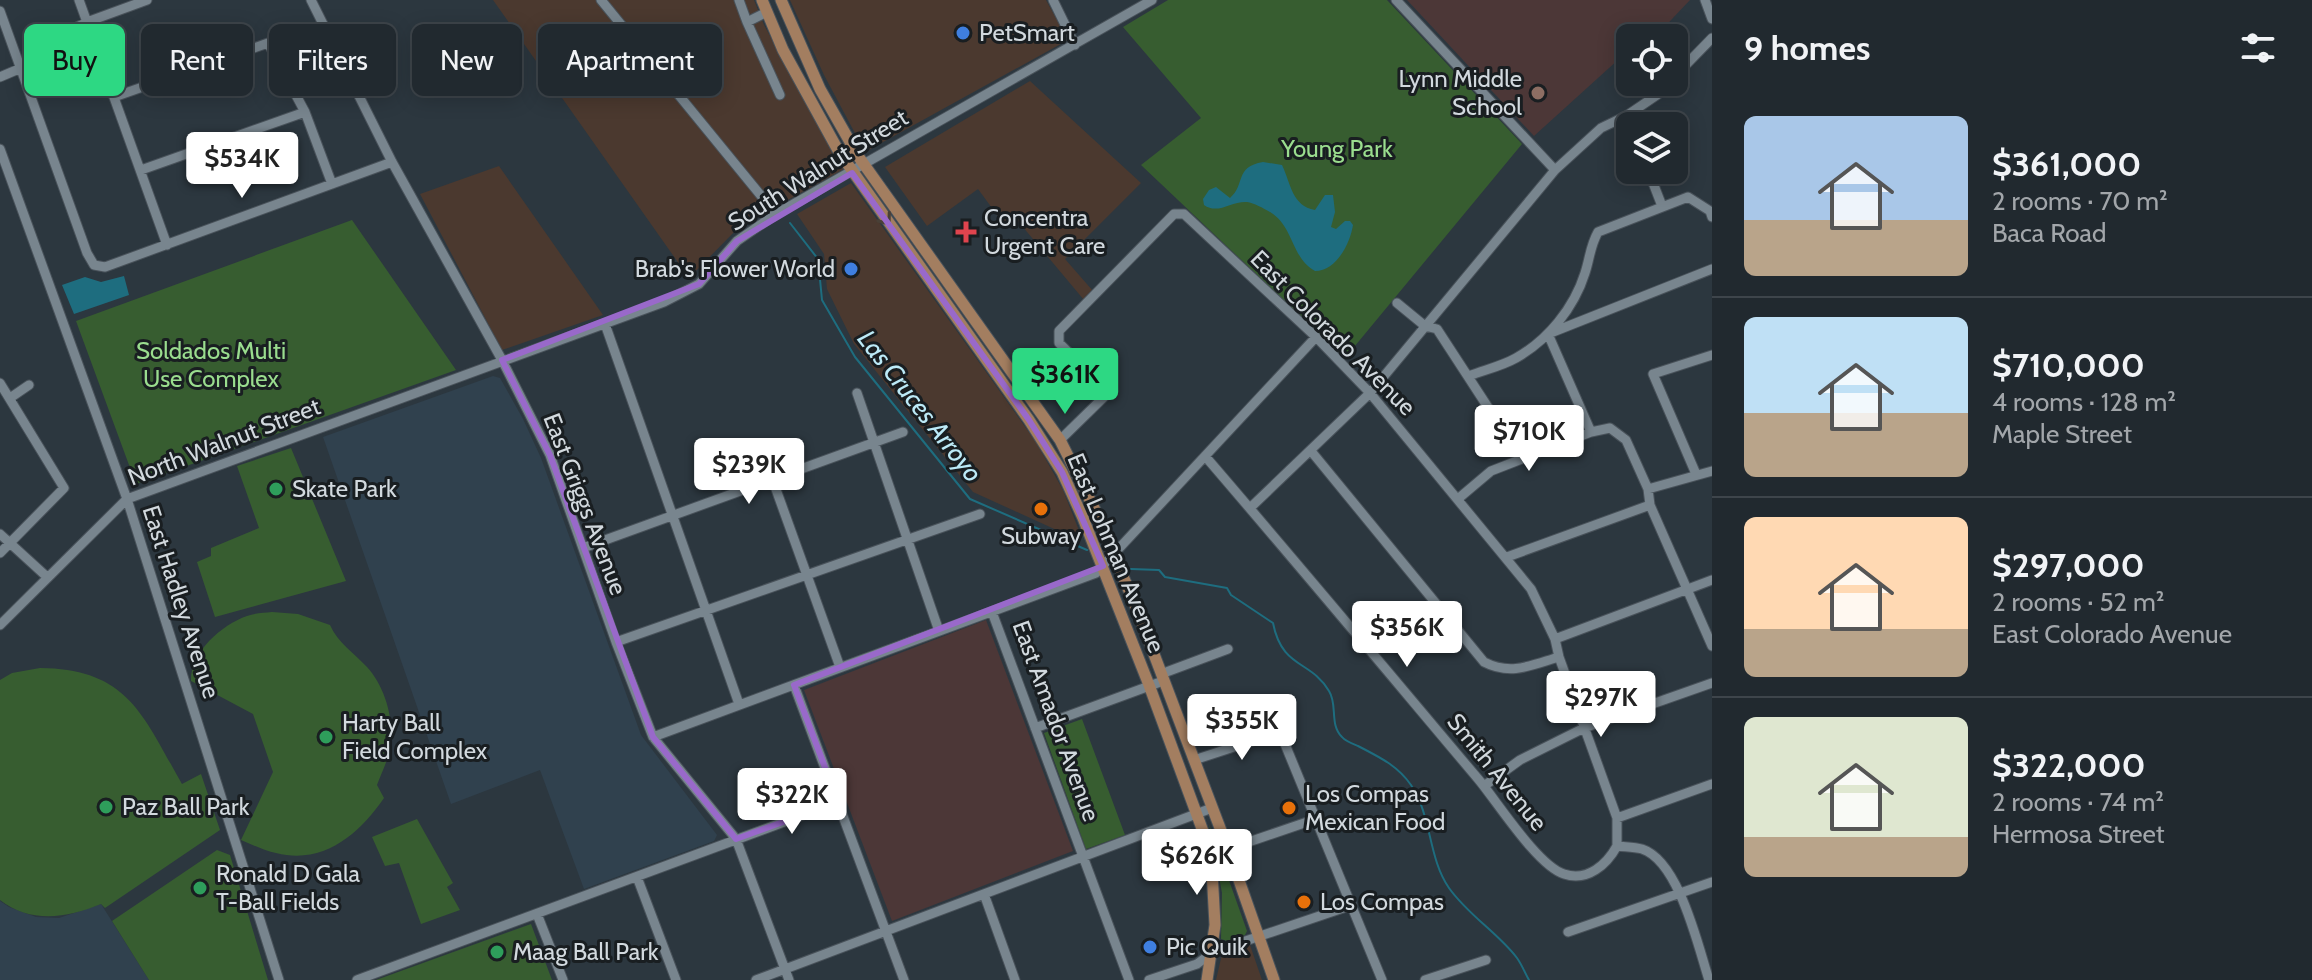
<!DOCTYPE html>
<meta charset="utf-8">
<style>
body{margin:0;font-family:Cabin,sans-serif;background:#293137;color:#f1f3f6;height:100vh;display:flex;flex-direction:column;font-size:30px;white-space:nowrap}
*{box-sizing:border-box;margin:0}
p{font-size:26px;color:#a2a6aa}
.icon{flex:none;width:44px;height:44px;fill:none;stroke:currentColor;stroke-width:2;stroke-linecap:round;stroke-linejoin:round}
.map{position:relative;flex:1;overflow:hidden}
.panel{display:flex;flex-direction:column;background:#21292f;width:600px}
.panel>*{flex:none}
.guide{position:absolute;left:24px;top:24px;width:760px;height:72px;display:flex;gap:16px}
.fabs{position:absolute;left:1616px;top:24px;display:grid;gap:16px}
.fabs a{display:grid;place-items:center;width:72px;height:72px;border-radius:12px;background:#21292f;box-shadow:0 4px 20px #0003,0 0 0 2px #3e454b;font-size:40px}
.price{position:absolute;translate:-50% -68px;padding:0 18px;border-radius:8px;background:#fff;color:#222;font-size:26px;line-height:52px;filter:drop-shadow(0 2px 4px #0008)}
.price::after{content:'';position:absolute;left:50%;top:48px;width:24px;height:18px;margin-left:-12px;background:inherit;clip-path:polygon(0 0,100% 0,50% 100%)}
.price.current{background:#2dd883;color:#111}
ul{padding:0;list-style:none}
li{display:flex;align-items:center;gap:24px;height:200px;padding:0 32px}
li+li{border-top:2px solid #3e454b}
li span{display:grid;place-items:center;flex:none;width:224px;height:160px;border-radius:12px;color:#555}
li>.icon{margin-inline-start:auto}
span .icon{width:96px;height:96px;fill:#fffc;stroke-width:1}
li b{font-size:34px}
h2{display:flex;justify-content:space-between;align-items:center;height:96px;padding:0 32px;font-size:34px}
.tag{padding:0 28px;border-radius:12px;background:#21292f;box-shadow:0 4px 20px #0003,0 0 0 2px #3e454b;font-size:28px;line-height:72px}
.tag.current{background:#2dd883;color:#111}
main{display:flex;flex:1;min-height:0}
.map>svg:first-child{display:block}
.commercial{fill:#4b392f}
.built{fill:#30414e}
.education{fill:#4c3737}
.green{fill:#375d30}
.water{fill:#1e6d7f}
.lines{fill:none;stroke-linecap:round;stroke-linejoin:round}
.stream{stroke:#1e6d7f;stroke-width:2}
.minor-casing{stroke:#49525a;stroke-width:11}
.major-casing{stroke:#49525a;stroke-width:13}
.minor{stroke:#78858e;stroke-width:9}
.major{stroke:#a37e60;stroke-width:11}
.oneway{stroke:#494037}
.marked{fill:none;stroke:#9969ca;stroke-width:6;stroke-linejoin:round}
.shop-dot{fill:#3f7fe0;stroke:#191e21;stroke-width:3}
.education-dot{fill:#8d6e63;stroke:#191e21;stroke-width:3}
.health-dot{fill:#e0444e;stroke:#191e21;stroke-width:3}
.leisure-dot{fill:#2e9e5b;stroke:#191e21;stroke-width:3}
.food-dot{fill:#e8710a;stroke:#191e21;stroke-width:3}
.labels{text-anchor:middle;stroke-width:6;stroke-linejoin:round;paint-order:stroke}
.poi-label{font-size:24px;fill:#d2d9de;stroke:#191e21;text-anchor:start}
.park-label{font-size:24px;fill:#9add8e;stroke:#191e21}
.street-label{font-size:24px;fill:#d2d9de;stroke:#191e21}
.water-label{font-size:26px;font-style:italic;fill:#bceaf7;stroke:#191e21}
</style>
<main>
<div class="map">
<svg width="1712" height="980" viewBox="0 0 1712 980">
<rect width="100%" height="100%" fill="#2c373f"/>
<!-- commercial -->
<path class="commercial" d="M493,0H754L764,25L844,169L739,227L689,278Z
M790,0H1046L1068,40L865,152L824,75Z
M1030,81L1141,183L1065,259L1093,291L1084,300L1012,214L1003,223L978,189L927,226L885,167Z
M499,166L603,315L502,350L420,194Z
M851,183L1036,442L1063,490L1080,533L1074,538L973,492L854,344L827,289L824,254L797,214Z
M1250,945L1262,980H1216L1222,954Z"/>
<!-- built -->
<path class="built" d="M493,376L500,378L523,419L541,458L641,735L717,835L714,841L584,889L540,770L451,804L323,437Z
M0,901L9,907L36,917L59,918L101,904L149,980H0Z"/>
<!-- education -->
<path class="education" d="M1407,0H1690L1654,38H1630V49L1534,136Z
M986,620L1073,851L892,921L804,690Z"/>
<!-- green -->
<path class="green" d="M1168,0H1387L1522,144L1345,358L1141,165L1201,118L1123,27Z
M352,220L456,370L136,484L76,321Z
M291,448L346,581L215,617L197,562L211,556V548L259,528L237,466Z
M272,612L298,614L330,625C338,643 354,653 367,667C386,688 395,722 390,750C387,762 381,774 377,785L384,798C359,834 324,865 276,853C265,851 253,845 241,840L273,772L253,714L191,681C190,653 221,625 247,616C255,613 264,613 272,612Z
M40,668C129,669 143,716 182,784L201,774L220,830L105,908L101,904C67,918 31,924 0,900V680L12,673Z
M1082,719L1125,835L1086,849L1044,733Z
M417,819L453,883L447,887L460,910L421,924L399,863L385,866L372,837Z
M1209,824L1247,931L1245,935L1227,941L1221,939L1222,893Z
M217,850L230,855L268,980H149L112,921Z
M531,924L552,980H376Z"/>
<!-- water -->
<path class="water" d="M1263,162L1282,165C1291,184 1292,206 1315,210L1325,195H1333L1335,212L1331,227L1336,229L1345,221H1350L1353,225C1350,244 1336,271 1315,271C1291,258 1294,226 1270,212C1263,208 1254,203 1247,202C1231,201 1218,215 1204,205L1203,199L1209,190L1216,187L1230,198C1246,184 1234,167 1263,162Z
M124,276L129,295L74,314L62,285L85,277L101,282Z"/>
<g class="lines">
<!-- stream -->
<path class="stream" d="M790,223L818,259L822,300L855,357L970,499L1087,550
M1131,569L1159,570L1165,577L1227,588L1231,595L1273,623C1282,669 1311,660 1329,691C1338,705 1329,724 1342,737C1345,741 1353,744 1358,746C1379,757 1397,765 1411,785C1432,816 1428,858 1449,888C1468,915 1498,933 1517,958C1522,965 1525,973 1529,980"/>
<defs>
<path id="minor" d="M79,0L167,245
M311,0L392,162L502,360L550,455L616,642L653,737L736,839L789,980
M601,0L776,214
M739,0L747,22L767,12
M1053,0L1075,45
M1396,0L1555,170
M1705,0L1712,19
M0,11L87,253L94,265L105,267L392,162
M747,22L780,95
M0,77L47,57L63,34L87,22L147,0
M1674,77L1712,38
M114,97L268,43L305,112L332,184
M0,149L127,499L279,980
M141,170L305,112
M1648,170L1662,206
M1712,269L1548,334L1591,432L1610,428L1626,440L1648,489L1650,505L1712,646
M1397,303L1425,326L1437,329L1521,458
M605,324L739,704
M1469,376C1484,370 1502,366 1516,358C1548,340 1574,308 1585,273C1590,258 1590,246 1598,232L1688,197L1710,211L1712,217
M0,383L64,488L0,553
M857,393L939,631
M10,398L29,385
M1060,440L1106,395L1107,390L1059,343V331L1174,214H1184L1316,337L1370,393L1531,589L1555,639L1559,657L1617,818V846C1625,847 1634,847 1642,849C1679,861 1698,946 1709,980
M1311,451L1484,662C1511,676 1532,665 1559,657
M1205,456C1297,563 1388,672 1479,780C1498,803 1538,866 1564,874C1588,882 1607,864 1617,846
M1696,474L1653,374L1712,355
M773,481L840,667
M1648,489L1712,471
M1459,498L1491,471L1591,432
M1250,508L1370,393L1555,170L1601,128L1626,116L1657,95L1670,82
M0,534L46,576
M583,548L903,432
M1507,557L1650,505
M992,612L1129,980
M0,625L127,499L664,302L699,284L737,241L776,214L1152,0
M1555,639L1712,580
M616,642L980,514
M1161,674L1228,649
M794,685L904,980
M1035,728L1163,681
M653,737L1096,573L1316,337
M1194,760L1280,732L1382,980
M1484,786L1520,760L1584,728L1712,683
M1617,818L1712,784
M1228,849L1316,819
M637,877L676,980
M984,894L1015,980
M537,914L563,980
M1568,932L1712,882
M357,980L838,802
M756,980L1212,808
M1149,980L1197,964L1213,952L1352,905
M1425,980L1486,960"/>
<path id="major" d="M762,0L783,50L839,152L1029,420L1062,472L1083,518L1149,685L1211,853L1215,925L1207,980
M781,0L820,89L858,156L1060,440L1096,512L1138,612L1228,849L1274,980"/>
</defs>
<!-- minor casing -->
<use href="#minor" class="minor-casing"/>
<!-- major casing -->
<use href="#major" class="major-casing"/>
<!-- minor -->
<use href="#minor" class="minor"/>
<!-- major -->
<use href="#major" class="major"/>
</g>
<!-- one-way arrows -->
<defs><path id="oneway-chevron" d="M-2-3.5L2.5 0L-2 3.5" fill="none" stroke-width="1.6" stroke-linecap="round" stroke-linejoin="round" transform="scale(2)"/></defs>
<use class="oneway" href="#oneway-chevron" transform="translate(886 220) rotate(54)"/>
<!-- marked area -->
<path class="marked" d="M852,173L1029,420L1062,472L1103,566L794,685L838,802L736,839L653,737L550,455L502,360L699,284L737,241Z"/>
<!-- markers -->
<g class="shop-dot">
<circle cx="963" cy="33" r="8"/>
<circle cx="851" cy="269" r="8"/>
<circle cx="1150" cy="947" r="8"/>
</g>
<circle class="education-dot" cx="1538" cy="93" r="8"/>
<path class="health-dot" d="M962 220h8v8h8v8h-8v8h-8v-8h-8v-8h8z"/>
<g class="leisure-dot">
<circle cx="276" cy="489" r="8"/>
<circle cx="326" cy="737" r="8"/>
<circle cx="106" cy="807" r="8"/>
<circle cx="200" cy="888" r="8"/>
<circle cx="497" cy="952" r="8"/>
</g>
<g class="food-dot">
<circle cx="1041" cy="509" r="8"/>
<circle cx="1289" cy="808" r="8"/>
<circle cx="1304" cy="902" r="8"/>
</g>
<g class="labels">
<!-- poi labels -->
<g class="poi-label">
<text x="979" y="41">PetSmart</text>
<text x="1522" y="87" text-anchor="end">Lynn Middle<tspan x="1522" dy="28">School</tspan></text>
<text x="984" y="226">Concentra<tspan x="984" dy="28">Urgent Care</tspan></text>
<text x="835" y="277" text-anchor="end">Brab's Flower World</text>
<text x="292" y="497">Skate Park</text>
<text x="1041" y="544" text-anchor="middle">Subway</text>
<text x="342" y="731">Harty Ball<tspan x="342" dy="28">Field Complex</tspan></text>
<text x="1305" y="802">Los Compas<tspan x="1305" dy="28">Mexican Food</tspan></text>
<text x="122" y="815">Paz Ball Park</text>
<text x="216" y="882">Ronald D Gala<tspan x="216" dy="28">T-Ball Fields</tspan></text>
<text x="1320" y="910">Los Compas</text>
<text x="1166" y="955">Pic Quik</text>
<text x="513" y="960">Maag Ball Park</text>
</g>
<!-- park labels -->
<g class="park-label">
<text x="1337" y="157">Young Park</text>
<text x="211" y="359">Soldados Multi<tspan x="211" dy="28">Use Complex</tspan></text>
</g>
<!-- street labels -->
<g class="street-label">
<text transform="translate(818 170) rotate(-32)" y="8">South Walnut Street</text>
<text transform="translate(1333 333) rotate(45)" y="8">East Colorado Avenue</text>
<text transform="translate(224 442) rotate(-21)" y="8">North Walnut Street</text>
<text transform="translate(585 504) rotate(69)" y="8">East Griggs Avenue</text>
<text transform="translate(1116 553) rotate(67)" y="8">East Lohman Avenue</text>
<text transform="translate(181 602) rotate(72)" y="8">East Hadley Avenue</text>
<text transform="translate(1056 721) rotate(70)" y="8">East Amador Avenue</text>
<text transform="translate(1497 772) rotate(51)" y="8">Smith Avenue</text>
</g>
<!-- water labels -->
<g class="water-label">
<text transform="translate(920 406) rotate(52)" y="9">Las Cruces Arroyo</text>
</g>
</g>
</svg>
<div class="fabs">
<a><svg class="icon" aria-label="locate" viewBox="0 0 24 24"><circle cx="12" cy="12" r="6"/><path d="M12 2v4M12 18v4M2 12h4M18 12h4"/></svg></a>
<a><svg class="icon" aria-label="layers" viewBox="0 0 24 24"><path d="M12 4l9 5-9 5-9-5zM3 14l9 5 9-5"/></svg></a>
</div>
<b class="price" style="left:242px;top:200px">$534K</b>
<b class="price current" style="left:1065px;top:416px">$361K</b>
<b class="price" style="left:1529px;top:473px">$710K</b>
<b class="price" style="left:749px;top:506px">$239K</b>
<b class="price" style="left:1407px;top:669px">$356K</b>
<b class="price" style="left:1601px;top:739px">$297K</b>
<b class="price" style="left:1242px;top:762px">$355K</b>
<b class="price" style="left:792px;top:836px">$322K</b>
<b class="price" style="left:1197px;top:897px">$626K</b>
<div class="guide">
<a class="tag current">Buy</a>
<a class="tag">Rent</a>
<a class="tag">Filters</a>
<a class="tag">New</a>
<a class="tag">Apartment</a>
</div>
</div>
<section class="panel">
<h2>9 homes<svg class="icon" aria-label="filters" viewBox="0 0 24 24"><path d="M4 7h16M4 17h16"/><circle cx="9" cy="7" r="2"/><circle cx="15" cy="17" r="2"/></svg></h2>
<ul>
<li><span style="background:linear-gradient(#a9c7e8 65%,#b9a48a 0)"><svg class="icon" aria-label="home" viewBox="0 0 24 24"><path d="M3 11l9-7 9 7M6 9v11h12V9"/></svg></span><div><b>$361,000</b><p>2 rooms · 70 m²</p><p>Baca Road</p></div></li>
<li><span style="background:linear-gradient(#bfe0f5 60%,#b9a48a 0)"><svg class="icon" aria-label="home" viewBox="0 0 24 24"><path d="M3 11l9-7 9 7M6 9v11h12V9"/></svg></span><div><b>$710,000</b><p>4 rooms · 128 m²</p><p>Maple Street</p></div></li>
<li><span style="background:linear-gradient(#ffd9b3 70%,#b9a48a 0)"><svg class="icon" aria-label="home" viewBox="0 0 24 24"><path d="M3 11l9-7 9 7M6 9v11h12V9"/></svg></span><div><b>$297,000</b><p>2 rooms · 52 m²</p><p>East Colorado Avenue</p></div></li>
<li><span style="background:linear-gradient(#dfe7d0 75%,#b9a48a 0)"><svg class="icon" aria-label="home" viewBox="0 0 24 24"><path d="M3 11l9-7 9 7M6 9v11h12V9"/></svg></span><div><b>$322,000</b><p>2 rooms · 74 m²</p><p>Hermosa Street</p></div></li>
</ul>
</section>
</main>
